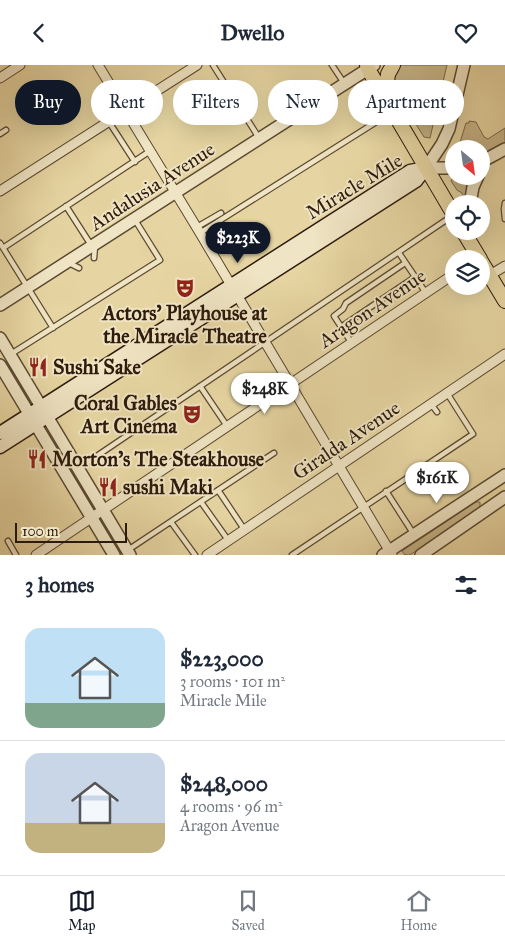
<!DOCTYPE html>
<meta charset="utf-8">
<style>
body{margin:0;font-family:"IM FELL Great Primer",serif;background:#f6f6f7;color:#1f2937;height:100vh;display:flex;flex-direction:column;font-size:19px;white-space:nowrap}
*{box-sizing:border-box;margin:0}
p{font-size:16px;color:#747a83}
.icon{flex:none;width:28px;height:28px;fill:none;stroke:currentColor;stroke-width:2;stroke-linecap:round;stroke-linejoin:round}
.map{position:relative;height:490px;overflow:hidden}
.sheet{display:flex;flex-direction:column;background:#fff;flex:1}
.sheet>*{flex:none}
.guide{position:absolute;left:15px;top:15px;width:475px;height:45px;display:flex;gap:10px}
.needle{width:32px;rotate:151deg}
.tools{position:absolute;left:445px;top:75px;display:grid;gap:10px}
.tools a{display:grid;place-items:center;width:45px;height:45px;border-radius:50%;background:#fff;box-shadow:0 5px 20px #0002;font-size:25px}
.scale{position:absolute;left:15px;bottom:12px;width:112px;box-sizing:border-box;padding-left:5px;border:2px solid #2d1b0c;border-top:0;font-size:14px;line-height:18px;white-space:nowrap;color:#2d1b0c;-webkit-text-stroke:4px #efe4c3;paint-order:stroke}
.price{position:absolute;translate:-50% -42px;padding:0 11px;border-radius:18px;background:#fff;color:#222;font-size:16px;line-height:32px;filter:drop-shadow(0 1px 2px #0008)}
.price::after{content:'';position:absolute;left:50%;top:30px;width:15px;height:11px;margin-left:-8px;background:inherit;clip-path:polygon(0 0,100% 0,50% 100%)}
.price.active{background:#111827;color:#fff}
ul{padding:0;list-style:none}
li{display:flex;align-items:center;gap:15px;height:125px;padding:0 25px}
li+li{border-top:1px solid #e0e1e3}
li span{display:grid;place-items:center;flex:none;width:140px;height:100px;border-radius:15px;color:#555}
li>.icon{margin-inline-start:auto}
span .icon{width:60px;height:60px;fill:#fffc;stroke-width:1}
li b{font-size:21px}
h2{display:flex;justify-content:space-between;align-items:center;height:60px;padding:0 25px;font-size:21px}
.tag{padding:0 18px;border-radius:22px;background:#fff;box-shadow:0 5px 20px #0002;font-size:18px;line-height:45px}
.tag.active{background:#111827;color:#fff}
header{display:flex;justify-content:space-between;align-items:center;height:65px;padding:0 25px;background:#fff;font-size:22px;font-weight:700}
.dock{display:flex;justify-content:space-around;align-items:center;height:70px;border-top:1px solid #e0e1e3;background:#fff;font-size:14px;color:#747a83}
.dock a{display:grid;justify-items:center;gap:2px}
.dock .active{color:#111827}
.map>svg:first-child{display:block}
.green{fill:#c7b588;stroke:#7a684a}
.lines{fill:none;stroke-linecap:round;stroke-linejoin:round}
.service-casing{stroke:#5b4a32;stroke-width:7}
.minor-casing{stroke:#5b4a32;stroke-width:11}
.tertiary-casing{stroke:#5b4a32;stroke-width:14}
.secondary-casing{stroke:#2d1b0c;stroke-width:15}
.primary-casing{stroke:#2d1b0c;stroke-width:16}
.service{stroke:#efe4c3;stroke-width:4.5}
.minor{stroke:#efe4c3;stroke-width:9}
.tertiary{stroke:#efe4c3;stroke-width:11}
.secondary{stroke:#efe4c3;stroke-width:12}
.primary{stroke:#e6d5a2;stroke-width:14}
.labels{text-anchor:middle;stroke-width:4;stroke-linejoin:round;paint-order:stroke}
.street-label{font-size:20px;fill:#2d1b0c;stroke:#efe4c3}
.poi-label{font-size:20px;font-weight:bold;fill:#2d1b0c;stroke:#efe4c3;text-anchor:start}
</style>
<header><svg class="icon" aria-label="back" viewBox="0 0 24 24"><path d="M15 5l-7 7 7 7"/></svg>Dwello<svg class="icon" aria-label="heart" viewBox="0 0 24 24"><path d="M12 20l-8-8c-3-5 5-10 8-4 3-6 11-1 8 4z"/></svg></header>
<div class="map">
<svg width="505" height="490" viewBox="0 0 505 490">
<rect width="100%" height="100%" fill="#e6d5a2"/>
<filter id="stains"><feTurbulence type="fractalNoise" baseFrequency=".004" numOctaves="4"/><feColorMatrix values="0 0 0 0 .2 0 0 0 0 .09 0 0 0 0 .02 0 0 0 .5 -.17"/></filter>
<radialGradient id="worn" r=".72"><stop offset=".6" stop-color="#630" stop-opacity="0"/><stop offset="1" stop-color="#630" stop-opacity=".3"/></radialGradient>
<!-- green -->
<path class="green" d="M402,0H447L430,73L424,72L392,21L396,4Z
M469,56L476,57L484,72L488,74L505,63V79L481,91V84H458L466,58H469Z
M459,111H475L465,134L462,128L457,125L451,116L452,114Z
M476,437H480V442L410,490H405L402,486Z"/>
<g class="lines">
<defs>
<path id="service" d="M213,0L259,73
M332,0L344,18
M142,23L147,31
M109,57L135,97
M0,69L6,65
M505,138L504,144L505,154
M66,141L91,180
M197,162L221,148
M200,168L392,47
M0,178L53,263
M3,183L150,86
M399,188L426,228
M94,193L95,181
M69,198L79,203
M341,262L415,212
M351,277L334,251L343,244L346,238L405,198
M11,289L160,195L135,155
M200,321L227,361
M431,339L437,347
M79,403L452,151
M218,425L244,464
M386,426L413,468
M201,437L228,475
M171,457L195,490
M8,476L16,490
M128,485L274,388
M292,490L473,369L447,328"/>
<path id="minor" d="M98,0L200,168L392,490
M0,13L20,0
M0,126L197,0
M490,210L505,201
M36,490L454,209
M207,490L505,289"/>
<path id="tertiary" d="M481,97L505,84
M426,103L442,79L449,64L464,0
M426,103H454
M470,139L473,122L478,111
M0,240L374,0
M0,273L130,490
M0,300L114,490
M383,490L505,410
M421,490L505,432"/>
<path id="secondary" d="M0,368L388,120L410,106L426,103
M0,382L416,116L426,103"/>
<path id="primary" d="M367,0L368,4L454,150
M385,33L388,9L393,0
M463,166L480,194
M481,196L505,236"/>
</defs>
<!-- service casing -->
<use href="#service" class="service-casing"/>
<!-- minor casing -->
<use href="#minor" class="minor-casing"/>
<!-- tertiary casing -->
<use href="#tertiary" class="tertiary-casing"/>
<!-- secondary casing -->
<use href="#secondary" class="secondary-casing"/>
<!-- primary casing -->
<use href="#primary" class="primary-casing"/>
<!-- service -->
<use href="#service" class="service"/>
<!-- minor -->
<use href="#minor" class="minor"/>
<!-- tertiary -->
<use href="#tertiary" class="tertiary"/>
<!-- secondary -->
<use href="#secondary" class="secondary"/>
<!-- primary -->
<use href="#primary" class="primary"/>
</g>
<!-- icons -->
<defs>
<symbol id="theatre-bare" viewBox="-9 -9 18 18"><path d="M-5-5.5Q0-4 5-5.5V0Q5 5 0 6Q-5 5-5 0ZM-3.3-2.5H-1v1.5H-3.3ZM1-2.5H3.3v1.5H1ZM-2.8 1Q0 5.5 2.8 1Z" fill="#8f2418" stroke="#efe4c3" stroke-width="2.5" paint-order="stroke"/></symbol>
<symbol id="restaurant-bare" viewBox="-9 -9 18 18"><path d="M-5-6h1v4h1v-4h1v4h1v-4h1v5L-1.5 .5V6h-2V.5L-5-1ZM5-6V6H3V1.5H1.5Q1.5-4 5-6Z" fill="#8f2418" stroke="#efe4c3" stroke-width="2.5" paint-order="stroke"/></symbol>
</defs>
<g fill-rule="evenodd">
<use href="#theatre-bare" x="171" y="209" width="28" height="28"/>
<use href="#restaurant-bare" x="24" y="288" width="28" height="28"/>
<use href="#theatre-bare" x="178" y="335" width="28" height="28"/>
<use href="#restaurant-bare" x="23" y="380" width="28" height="28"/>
<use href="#restaurant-bare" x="94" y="408" width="28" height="28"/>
</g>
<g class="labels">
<!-- street labels -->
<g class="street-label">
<text transform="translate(152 121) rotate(-33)" y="7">Andalusia Avenue</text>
<text transform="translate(354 121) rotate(-31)" y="7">Miracle Mile</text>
<text transform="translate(372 243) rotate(-34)" y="7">Aragon Avenue</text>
<text transform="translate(346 375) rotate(-34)" y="7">Giralda Avenue</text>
</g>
<!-- poi labels -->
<g class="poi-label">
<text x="185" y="255" text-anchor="middle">Actors' Playhouse at<tspan x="185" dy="23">the Miracle Theatre</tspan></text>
<text x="53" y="309">Sushi Sake</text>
<text x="177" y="345" text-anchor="end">Coral Gables<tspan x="177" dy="23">Art Cinema</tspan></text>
<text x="52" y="401">Morton's The Steakhouse</text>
<text x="123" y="429">sushi Maki</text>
</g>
</g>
<rect width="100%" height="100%" filter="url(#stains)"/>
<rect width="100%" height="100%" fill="url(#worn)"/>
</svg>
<div class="tools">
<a><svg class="needle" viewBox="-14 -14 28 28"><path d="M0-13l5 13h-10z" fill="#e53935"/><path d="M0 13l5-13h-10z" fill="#747a83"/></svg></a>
<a><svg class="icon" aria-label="locate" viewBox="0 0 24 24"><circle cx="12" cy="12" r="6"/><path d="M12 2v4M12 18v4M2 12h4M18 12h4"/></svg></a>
<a><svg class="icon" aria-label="layers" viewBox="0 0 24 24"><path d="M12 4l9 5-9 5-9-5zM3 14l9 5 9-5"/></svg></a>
</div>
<div class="scale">100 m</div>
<b class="price active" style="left:238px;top:199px">$223K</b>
<b class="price" style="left:265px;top:350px">$248K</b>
<b class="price" style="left:437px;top:439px">$161K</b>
<div class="guide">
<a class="tag active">Buy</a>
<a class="tag">Rent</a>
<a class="tag">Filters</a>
<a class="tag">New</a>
<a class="tag">Apartment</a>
</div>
</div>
<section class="sheet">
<h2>3 homes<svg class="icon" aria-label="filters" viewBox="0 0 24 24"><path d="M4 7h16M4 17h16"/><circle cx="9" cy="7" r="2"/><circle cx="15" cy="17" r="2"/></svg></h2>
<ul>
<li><span style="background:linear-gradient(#bfe0f5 75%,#7fa58c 0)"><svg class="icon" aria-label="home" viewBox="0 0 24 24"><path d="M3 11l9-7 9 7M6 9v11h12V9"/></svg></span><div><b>$223,000</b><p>3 rooms · 101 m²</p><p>Miracle Mile</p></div></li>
<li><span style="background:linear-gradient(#c9d6e8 70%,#c2b280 0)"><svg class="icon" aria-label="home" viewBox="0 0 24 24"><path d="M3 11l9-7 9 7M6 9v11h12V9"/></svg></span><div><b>$248,000</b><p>4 rooms · 96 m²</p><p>Aragon Avenue</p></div></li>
</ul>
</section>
<nav class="dock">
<a class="active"><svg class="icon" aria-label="map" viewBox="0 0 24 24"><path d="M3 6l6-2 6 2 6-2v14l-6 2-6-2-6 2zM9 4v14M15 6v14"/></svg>Map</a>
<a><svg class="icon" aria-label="saved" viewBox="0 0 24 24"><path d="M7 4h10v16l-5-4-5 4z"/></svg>Saved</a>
<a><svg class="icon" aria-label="home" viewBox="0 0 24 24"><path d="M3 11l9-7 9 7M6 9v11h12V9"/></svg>Home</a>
</nav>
